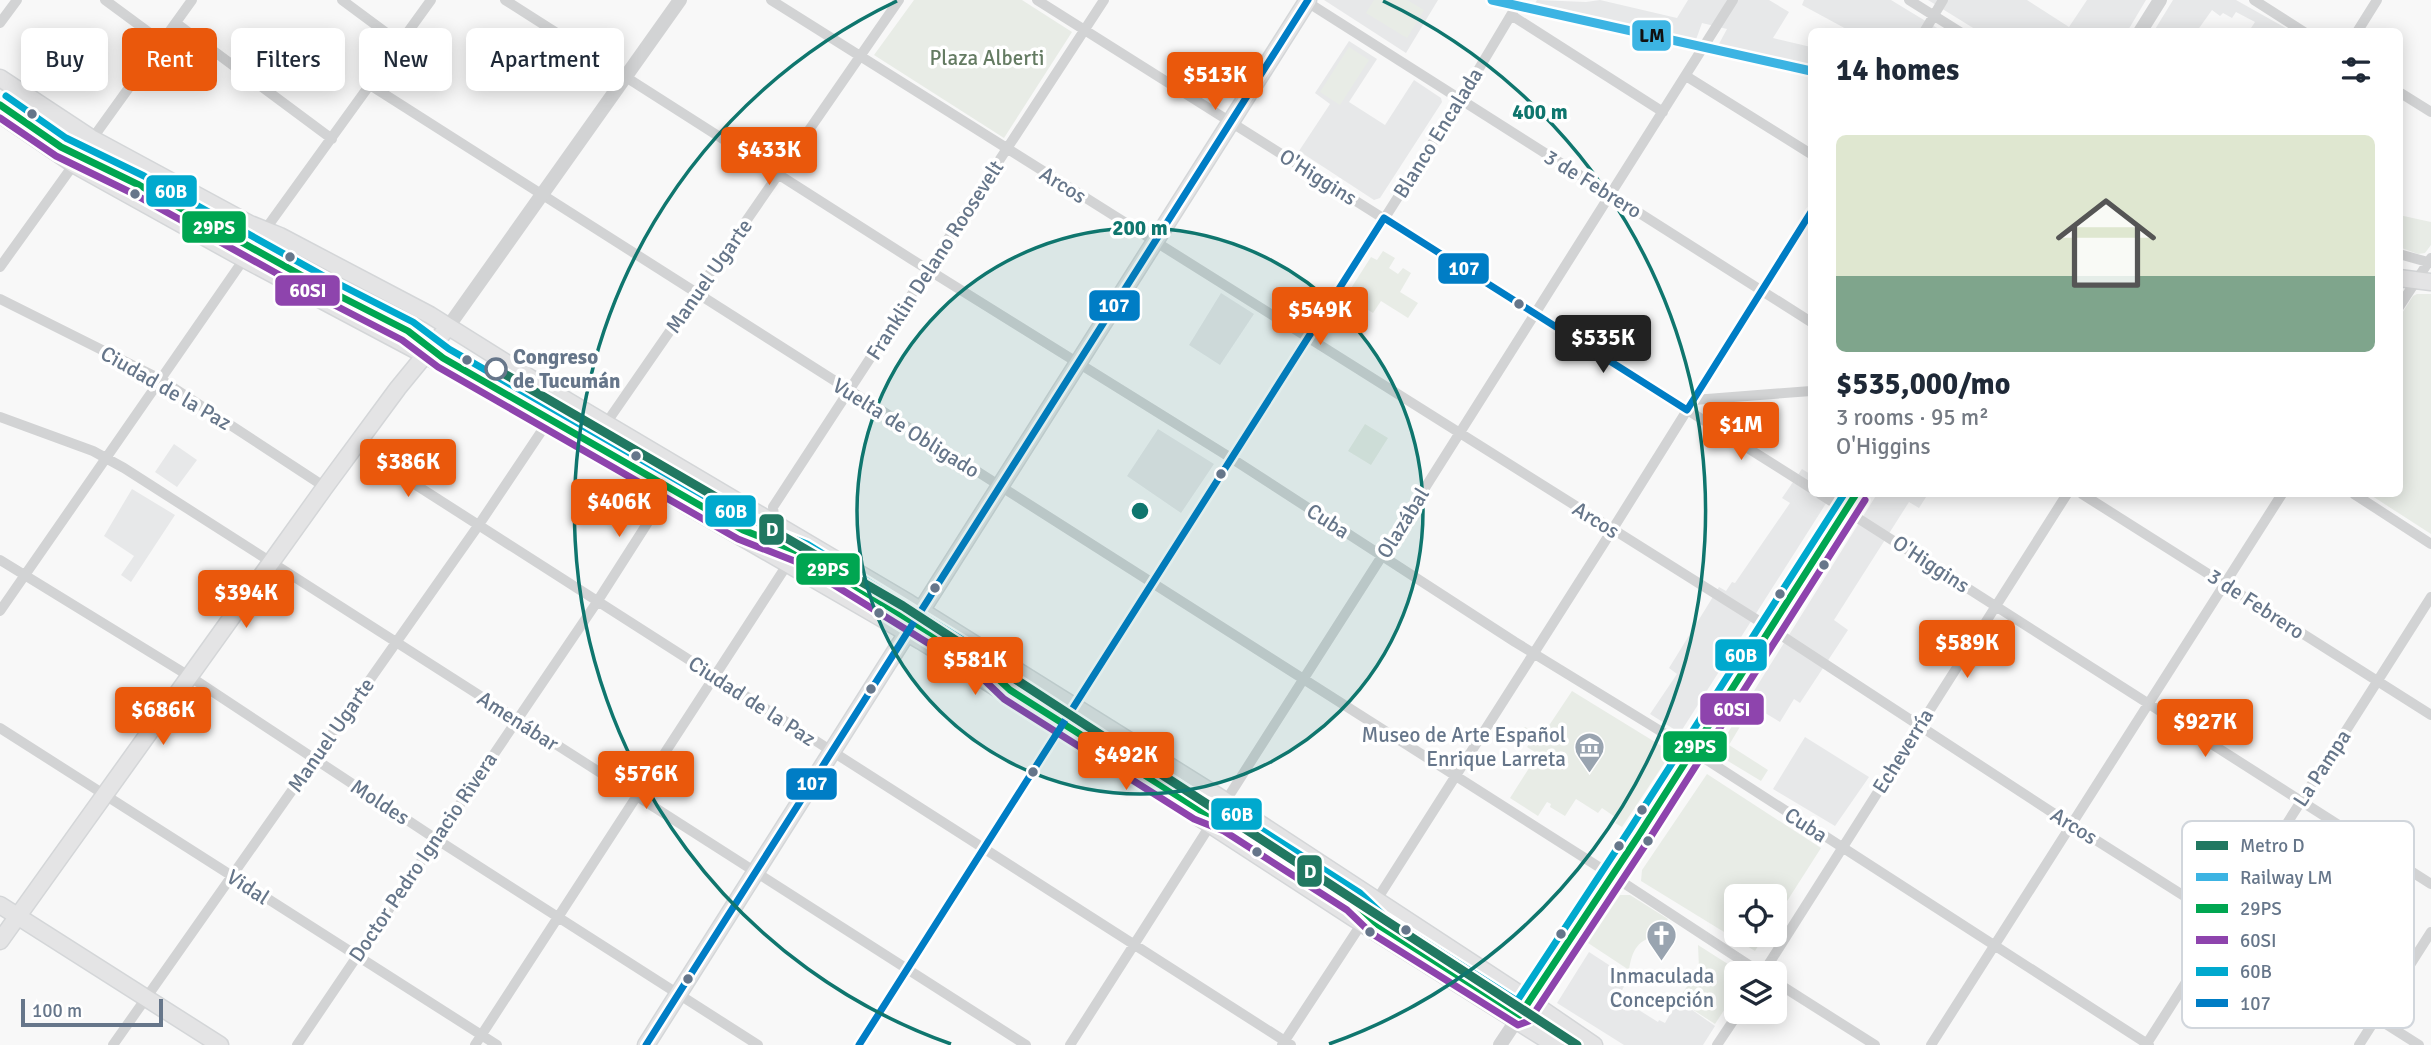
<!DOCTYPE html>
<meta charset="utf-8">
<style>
body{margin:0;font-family:Signika,sans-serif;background:#f6f6f7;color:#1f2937;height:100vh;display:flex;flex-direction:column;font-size:26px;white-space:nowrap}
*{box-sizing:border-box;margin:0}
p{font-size:23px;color:#747a83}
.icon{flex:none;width:38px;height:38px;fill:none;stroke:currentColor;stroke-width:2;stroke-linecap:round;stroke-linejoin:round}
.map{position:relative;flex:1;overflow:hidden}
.panel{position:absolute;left:1808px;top:28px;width:595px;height:469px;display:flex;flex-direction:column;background:#fff;border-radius:10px;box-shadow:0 4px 18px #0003}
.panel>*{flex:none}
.hud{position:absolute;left:21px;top:28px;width:665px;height:63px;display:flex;gap:14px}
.fabs{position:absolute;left:1724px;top:884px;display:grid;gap:14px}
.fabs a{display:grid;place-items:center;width:63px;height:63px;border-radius:10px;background:#fff;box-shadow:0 4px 18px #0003;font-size:35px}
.scale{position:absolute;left:21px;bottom:18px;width:142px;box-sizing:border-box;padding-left:7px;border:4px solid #66768a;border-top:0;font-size:19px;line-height:24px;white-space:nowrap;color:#66768a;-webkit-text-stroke:5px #fff;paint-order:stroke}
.price{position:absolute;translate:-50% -60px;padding:0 16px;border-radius:7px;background:#ea580c;color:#fff;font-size:23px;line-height:46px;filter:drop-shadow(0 2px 4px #0008)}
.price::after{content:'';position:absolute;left:50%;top:42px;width:21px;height:16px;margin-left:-10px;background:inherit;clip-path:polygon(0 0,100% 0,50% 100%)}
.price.selected{background:#222;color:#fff}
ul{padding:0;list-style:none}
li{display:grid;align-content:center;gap:14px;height:371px;padding:0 28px}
li span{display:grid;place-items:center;height:217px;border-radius:10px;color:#555}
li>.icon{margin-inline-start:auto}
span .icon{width:126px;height:126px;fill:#fffc;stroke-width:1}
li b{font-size:30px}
h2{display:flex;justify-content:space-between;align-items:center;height:84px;padding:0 28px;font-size:30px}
.pill{padding:0 24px;border-radius:10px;background:#fff;box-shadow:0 4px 18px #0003;font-size:24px;line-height:63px}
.pill.selected{background:#ea580c;color:#fff}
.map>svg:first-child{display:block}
.built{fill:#e7e8e9}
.green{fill:#e8ece6}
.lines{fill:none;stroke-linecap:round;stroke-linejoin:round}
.secondary-casing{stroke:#d4d6d8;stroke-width:19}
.minor{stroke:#d2d3d4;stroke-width:10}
.tertiary{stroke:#d2d3d4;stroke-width:14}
.secondary{stroke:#e4e4e5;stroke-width:16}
.bus-1-casing{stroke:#fff;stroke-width:12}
.bus-2-casing{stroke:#fff;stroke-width:12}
.bus-3-casing{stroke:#fff;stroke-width:12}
.bus-4-casing{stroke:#fff;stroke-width:12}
.bus-1{stroke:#00a651;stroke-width:7}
.bus-2{stroke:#8e44ad;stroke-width:7}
.bus-3{stroke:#00a9ce;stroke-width:7}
.bus-4{stroke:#007dc5;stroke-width:7}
.rail-1-casing{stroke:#fff;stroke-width:14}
.rail-1{stroke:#3cb4e3;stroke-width:9}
.metro-1-casing{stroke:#fff;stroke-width:14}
.metro-1{stroke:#217861;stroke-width:9}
.ring{fill:none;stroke:#0f766e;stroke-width:3.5}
.bus-dot{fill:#66768a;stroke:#fff;stroke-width:2.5}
.stop-dot{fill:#fff;stroke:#66768a;stroke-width:3.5}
.labels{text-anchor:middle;stroke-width:7;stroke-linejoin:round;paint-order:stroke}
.park-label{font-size:21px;fill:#647b62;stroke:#fff}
.street-label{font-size:21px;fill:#66768a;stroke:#fff}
.stop-label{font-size:21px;font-weight:bold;fill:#66768a;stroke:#fff;text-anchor:start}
.poi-label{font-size:21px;fill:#66768a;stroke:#fff;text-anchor:end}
.key{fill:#fff;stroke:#d1d6dc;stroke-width:2}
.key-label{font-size:19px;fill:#66768a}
.centre{fill:#0f766e;stroke:#fff;stroke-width:3.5}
.ring-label{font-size:21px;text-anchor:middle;font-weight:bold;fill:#0f766e;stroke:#fff;stroke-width:7;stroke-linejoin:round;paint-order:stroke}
.line-badge{stroke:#fff;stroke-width:2.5}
.badge-label{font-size:19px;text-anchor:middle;font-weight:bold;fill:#fff}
.pale-badge-label{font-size:19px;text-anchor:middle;font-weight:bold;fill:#111}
</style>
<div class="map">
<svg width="2431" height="1045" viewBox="0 0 2431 1045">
<rect width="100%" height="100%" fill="#f8f8f8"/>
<!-- built -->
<path class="built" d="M1324,0H1438L1406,53Z
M1537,0L1586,2L1600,0L1677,18L1688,0H1769L1789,12L1773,38L1811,47V77L1714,53L1727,29L1702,23L1693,48L1529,13Z
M1804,0H1891L1942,31H1850L1802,5Z
M1928,0H2027L2069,27L2087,0H2146L2127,32L1978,31Z
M2173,0H2236L2291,31H2249L2255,22L2236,12L2232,18L2223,13L2220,16L2212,10L2197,31H2154Z
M1349,41L1377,59L1349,102L1385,125L1414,80L1441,98L1442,102L1380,198L1374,200L1299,151L1330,104L1315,93Z
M1221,293L1254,314L1220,365L1189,345Z
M1158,429L1214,464L1181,513L1127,476Z
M174,444L197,460L177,487L155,472Z
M1802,469L1810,474L1811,472V494H1832L1680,733L1650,714L1677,674L1669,668L1719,587L1726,591L1732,582L1735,583L1790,503L1782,498Z
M132,489L175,515L131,582L121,575L134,556L104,536Z
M1877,494H1928L1919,508L1909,502L1834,620L1848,630L1800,703L1794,699L1780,722L1747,702Z
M1805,737L1869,777L1835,826L1773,789Z
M1589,952L1629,978L1618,997L1658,1022L1659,1020L1665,1023L1678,1000L1715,1026L1703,1045H1624L1557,1003Z"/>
<!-- green -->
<path class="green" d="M914,0H1022L1072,32L1004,138L874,55Z
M1374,0H1407L1424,10L1407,38L1366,13Z
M1349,47L1369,60L1340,105L1320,92Z
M2399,215L2431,222V245L2425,253L2418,254L2399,247Z
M1383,251L1395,258L1389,268L1398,274L1403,268L1411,273L1400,292L1418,303L1408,318L1381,301L1373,313L1346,296L1371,257L1377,260Z
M2417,294H2431V534L2369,494H2399V318L2413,296Z
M1365,424L1388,438L1371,465L1348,451Z
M1572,691L1668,750L1669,756L1622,827L1615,823L1618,819L1602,808L1598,813L1576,799L1565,816L1550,807L1551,804L1547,802L1538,816L1510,798L1538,754L1527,747L1529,744L1518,738L1525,727L1542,736Z
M1735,721L1741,725L1729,745L1768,770L1761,781L1718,755L1717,751Z
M1707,774L1821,848L1775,920L1774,896H1736V934L1765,935L1755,951L1641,881L1642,870Z
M1620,895H1630L1668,919L1658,936C1638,939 1632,950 1629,970L1588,943Z
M1698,945L1742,973H1736V992L1715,1024L1678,1000L1699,968Z"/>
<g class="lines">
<defs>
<path id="secondary" d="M0,78L91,138L250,224L280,236L430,315L554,393L909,603L1216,795L1512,989L1594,1045
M0,114L73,164L244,259L440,363L921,641L1071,734L1352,917L1555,1045
M2399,278L2431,282
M0,905L220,1045
M0,941L325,487L398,388L448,327
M1524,1010L1639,835L1856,494
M646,1045L1308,0"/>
</defs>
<!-- secondary casing -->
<use href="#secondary" class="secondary-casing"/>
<!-- minor -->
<path class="minor" d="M105,0L162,42
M342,0L400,43
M505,0L911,259L1231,458L1515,642L1693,751L2149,1045
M771,0L1770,628L2050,811L2419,1045
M1037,0L1811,488
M1304,0L1811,322
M1909,0L1960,32
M2254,0L2304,32
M1511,15L1663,112
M0,23L17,0
M176,23L332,139
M1924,32L1943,0
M2357,32L2377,0
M1686,76L1811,154
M370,85L1613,876L1761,973
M2399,92L2431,112
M2399,254L2431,263
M0,267L192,0
M0,299L160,379L325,487
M2399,307L2431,258
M1694,400L1811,391
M0,417L93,451L124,468L1026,1045
M355,446L1291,1045
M593,450L607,422L899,0
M1820,494L2431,884
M2082,494L2431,715
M2354,494L2431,544
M0,560L189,676L436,839L758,1045
M0,611L244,259L431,0
M0,728L497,1045
M1763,973L2067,494
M1774,981L1875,1045
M113,1045L478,526L547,423
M297,1045L597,602L666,494
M475,1045L783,571L786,562L776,536L773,507L1104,0
M859,1045L1468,87L1520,0
M1070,1045L1382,556L1733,0
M1282,1045L1362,923L1604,543L1811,212
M1717,1045L1739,1012
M1931,1045L2282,494
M2146,1045L2431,597
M2359,1045L2431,932"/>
<!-- tertiary -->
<path class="tertiary" d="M2140,32L2160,0
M448,327L680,0
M1500,1045L1516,1021"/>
<!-- secondary -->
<use href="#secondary" class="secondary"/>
<defs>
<path id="bus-1" d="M0,105L61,147L139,185L324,288L408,331L443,358L743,530L802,553L984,666L1010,690L1200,810L1229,822L1354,902L1377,924L1520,1015L1639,835L1856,494"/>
<path id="bus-2" d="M0,118L56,156L134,194L319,297L402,340L438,367L738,539L797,562L978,674L1004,699L1194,819L1224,831L1347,910L1371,933L1518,1025L1529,1021L1648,841L1865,500"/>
<path id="bus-3" d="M6,96L66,138L144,176L329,279L413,322L449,349L748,521L807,544L990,657L1016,682L1205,801L1235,813L1360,893L1384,916L1517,1001L1630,829L1844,494"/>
<path id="bus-4" d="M646,1045L1308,0
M859,1045L1384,218L1687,410L1811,212"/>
</defs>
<!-- bus-1 casing -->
<use href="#bus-1" class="bus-1-casing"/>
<!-- bus-2 casing -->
<use href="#bus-2" class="bus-2-casing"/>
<!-- bus-3 casing -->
<use href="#bus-3" class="bus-3-casing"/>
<!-- bus-4 casing -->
<use href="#bus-4" class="bus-4-casing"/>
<!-- bus-1 -->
<use href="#bus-1" class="bus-1"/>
<!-- bus-2 -->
<use href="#bus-2" class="bus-2"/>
<!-- bus-3 -->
<use href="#bus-3" class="bus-3"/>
<!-- bus-4 -->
<use href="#bus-4" class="bus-4"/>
<defs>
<path id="rail-1" d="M1492,0L1811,71"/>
</defs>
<!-- rail-1 casing -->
<use href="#rail-1" class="rail-1-casing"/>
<!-- rail-1 -->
<use href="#rail-1" class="rail-1"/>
<defs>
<path id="metro-1" d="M496,369L903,606L1577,1045"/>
</defs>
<!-- metro-1 casing -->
<use href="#metro-1" class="metro-1-casing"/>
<!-- metro-1 -->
<use href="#metro-1" class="metro-1"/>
</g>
<!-- distance rings -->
<circle cx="1140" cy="511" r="283" fill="#0f766e" fill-opacity=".12"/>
<g class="ring">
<circle cx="1140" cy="511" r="283"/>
<path d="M951 1044A565 565 0 0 1 897 1M1383 1A565 565 0 0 1 1329 1044"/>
</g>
<!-- icons -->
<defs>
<symbol id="museum-pin" viewBox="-11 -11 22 30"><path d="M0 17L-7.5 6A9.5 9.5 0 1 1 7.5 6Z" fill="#99a4b0" stroke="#fff"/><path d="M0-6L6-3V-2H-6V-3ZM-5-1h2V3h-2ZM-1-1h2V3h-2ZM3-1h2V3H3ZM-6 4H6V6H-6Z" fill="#fff"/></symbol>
<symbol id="church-pin" viewBox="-11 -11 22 30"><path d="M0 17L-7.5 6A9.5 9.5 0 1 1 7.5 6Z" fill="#99a4b0" stroke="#fff"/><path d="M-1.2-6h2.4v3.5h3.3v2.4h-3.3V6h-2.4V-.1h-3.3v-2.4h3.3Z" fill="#fff"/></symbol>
</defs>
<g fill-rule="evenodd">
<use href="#museum-pin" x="1572" y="730" width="35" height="47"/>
<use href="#church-pin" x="1644" y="918" width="35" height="47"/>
</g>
<!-- markers -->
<g class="bus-dot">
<circle cx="32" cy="114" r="6"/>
<circle cx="135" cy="194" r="6"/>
<circle cx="290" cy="257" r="6"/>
<circle cx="1519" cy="304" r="6"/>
<circle cx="467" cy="360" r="6"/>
<circle cx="636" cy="456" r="6"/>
<circle cx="1221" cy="474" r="6"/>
<circle cx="1824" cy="565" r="6"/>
<circle cx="935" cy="588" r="6"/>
<circle cx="1780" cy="594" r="6"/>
<circle cx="879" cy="613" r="6"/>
<circle cx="871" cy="689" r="6"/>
<circle cx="1033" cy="772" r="6"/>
<circle cx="1642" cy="810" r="6"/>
<circle cx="1648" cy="841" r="6"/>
<circle cx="1619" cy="846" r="6"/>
<circle cx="1257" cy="852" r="6"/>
<circle cx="1406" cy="930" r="6"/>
<circle cx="1370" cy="932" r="6"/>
<circle cx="1561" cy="934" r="6"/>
<circle cx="688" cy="979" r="6"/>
</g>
<circle class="stop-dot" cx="496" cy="369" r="10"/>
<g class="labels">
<!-- park labels -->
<g class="park-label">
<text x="987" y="65">Plaza Alberti</text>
</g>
<!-- street labels -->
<g class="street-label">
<text transform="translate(1438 133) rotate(-58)" y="7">Blanco Encalada</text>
<text transform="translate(1318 177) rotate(32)" y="7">O'Higgins</text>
<text transform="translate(1593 184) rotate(32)" y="7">3 de Febrero</text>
<text transform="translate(1063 185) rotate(32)" y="7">Arcos</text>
<text transform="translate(935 260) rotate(-57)" y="7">Franklin Delano Roosevelt</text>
<text transform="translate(709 276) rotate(-55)" y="7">Manuel Ugarte</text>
<text transform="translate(166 388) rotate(30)" y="7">Ciudad de la Paz</text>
<text transform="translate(906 428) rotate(32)" y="7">Vuelta de Obligado</text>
<text transform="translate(1596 520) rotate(32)" y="7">Arcos</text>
<text transform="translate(1328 521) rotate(33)" y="7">Cuba</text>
<text transform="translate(1403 523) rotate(-58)" y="7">Olazábal</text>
<text transform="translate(1931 564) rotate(33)" y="7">O'Higgins</text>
<text transform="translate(2256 604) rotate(33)" y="7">3 de Febrero</text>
<text transform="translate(752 701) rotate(33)" y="7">Ciudad de la Paz</text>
<text transform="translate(518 721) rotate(33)" y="7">Amenábar</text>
<text transform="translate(331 735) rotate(-55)" y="7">Manuel Ugarte</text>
<text transform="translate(1903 751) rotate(-58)" y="7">Echeverría</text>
<text transform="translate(2322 768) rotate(-57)" y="7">La Pampa</text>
<text transform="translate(380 802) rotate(33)" y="7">Moldes</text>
<text transform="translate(1806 825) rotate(33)" y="7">Cuba</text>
<text transform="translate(2074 826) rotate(32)" y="7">Arcos</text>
<text transform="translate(423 857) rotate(-56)" y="7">Doctor Pedro Ignacio Rivera</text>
<text transform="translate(248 887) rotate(33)" y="7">Vidal</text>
</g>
<!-- stop labels -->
<g class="stop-label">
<text x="513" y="364">Congreso<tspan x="513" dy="24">de Tucumán</tspan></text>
</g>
<!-- poi labels -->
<g class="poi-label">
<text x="1566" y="742">Museo de Arte Español<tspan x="1566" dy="24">Enrique Larreta</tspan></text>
<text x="1662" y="983" text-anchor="middle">Inmaculada<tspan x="1662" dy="24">Concepción</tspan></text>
</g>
</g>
<!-- legend -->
<rect x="2182" y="821" width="232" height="207" rx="10" class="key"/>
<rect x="2196" y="841" width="32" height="9" fill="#217861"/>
<rect x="2196" y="873" width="32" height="8" fill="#3cb4e3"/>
<rect x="2196" y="904" width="32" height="9" fill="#00a651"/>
<rect x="2196" y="936" width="32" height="8" fill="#8e44ad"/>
<rect x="2196" y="967" width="32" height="9" fill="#00a9ce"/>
<rect x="2196" y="999" width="32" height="8" fill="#007dc5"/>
<g class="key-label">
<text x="2240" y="852">Metro D</text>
<text x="2240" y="884">Railway LM</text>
<text x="2240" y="915">29PS</text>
<text x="2240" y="947">60SI</text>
<text x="2240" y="978">60B</text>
<text x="2240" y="1010">107</text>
</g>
<circle cx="1140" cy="511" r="10" class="centre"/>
<g class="ring-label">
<text x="1540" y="119">400 m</text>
<text x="1140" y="235">200 m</text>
</g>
<g class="line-badge">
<rect x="1631" y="19" width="41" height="33" rx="7" fill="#3cb4e3"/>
<rect x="145" y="174" width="53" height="34" rx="7" fill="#00a9ce"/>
<rect x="181" y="210" width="66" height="34" rx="7" fill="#00a651"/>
<rect x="1437" y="252" width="53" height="33" rx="7" fill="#007dc5"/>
<rect x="274" y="274" width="67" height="33" rx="7" fill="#8e44ad"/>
<rect x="1088" y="289" width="53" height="33" rx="7" fill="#007dc5"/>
<rect x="704" y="494" width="53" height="34" rx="7" fill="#00a9ce"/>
<rect x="758" y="513" width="27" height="33" rx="7" fill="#217861"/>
<rect x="795" y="552" width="66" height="34" rx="7" fill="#00a651"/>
<rect x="1714" y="638" width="54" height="34" rx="7" fill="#00a9ce"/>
<rect x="1699" y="692" width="66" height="34" rx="7" fill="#8e44ad"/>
<rect x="1662" y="730" width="66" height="33" rx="7" fill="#00a651"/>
<rect x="785" y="767" width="53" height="34" rx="7" fill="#007dc5"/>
<rect x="1210" y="797" width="53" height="34" rx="7" fill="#00a9ce"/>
<rect x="1296" y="854" width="27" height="34" rx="7" fill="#217861"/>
</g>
<g class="badge-label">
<text x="171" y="198">60B</text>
<text x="214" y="234">29PS</text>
<text x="1464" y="275">107</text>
<text x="308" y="297">60SI</text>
<text x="1114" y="312">107</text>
<text x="731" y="518">60B</text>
<text x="772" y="536">D</text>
<text x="828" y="576">29PS</text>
<text x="1741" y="662">60B</text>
<text x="1732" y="716">60SI</text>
<text x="1695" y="753">29PS</text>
<text x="812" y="790">107</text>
<text x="1237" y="821">60B</text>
<text x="1310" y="878">D</text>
</g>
<g class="pale-badge-label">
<text x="1652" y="42">LM</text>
</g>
</svg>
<div class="fabs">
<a><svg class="icon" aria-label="locate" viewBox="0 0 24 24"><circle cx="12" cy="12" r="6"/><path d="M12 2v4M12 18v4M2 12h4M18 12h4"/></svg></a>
<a><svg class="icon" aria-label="layers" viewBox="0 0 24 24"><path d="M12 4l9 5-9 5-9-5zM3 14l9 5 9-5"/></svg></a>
</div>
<div class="scale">100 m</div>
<b class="price" style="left:1215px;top:112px">$513K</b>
<b class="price" style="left:769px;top:187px">$433K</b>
<b class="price" style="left:1320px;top:347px">$549K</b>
<b class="price selected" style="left:1603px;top:375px">$535K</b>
<b class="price" style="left:1741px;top:462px">$1M</b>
<b class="price" style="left:408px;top:499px">$386K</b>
<b class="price" style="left:619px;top:539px">$406K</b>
<b class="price" style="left:246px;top:630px">$394K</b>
<b class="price" style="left:1967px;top:680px">$589K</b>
<b class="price" style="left:975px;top:697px">$581K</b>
<b class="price" style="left:163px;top:747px">$686K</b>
<b class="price" style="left:2205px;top:759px">$927K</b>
<b class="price" style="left:1126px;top:792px">$492K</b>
<b class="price" style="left:646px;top:811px">$576K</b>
<div class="hud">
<a class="pill">Buy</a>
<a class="pill selected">Rent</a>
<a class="pill">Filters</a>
<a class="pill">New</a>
<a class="pill">Apartment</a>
</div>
<section class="panel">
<h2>14 homes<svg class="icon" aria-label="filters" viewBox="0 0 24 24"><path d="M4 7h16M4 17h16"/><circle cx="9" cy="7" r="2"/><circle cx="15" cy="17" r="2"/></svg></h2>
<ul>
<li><span style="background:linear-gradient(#dfe7d0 65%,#7fa58c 0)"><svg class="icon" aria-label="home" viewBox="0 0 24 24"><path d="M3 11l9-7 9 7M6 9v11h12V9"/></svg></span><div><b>$535,000/mo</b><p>3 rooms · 95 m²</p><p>O'Higgins</p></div></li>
</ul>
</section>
</div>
